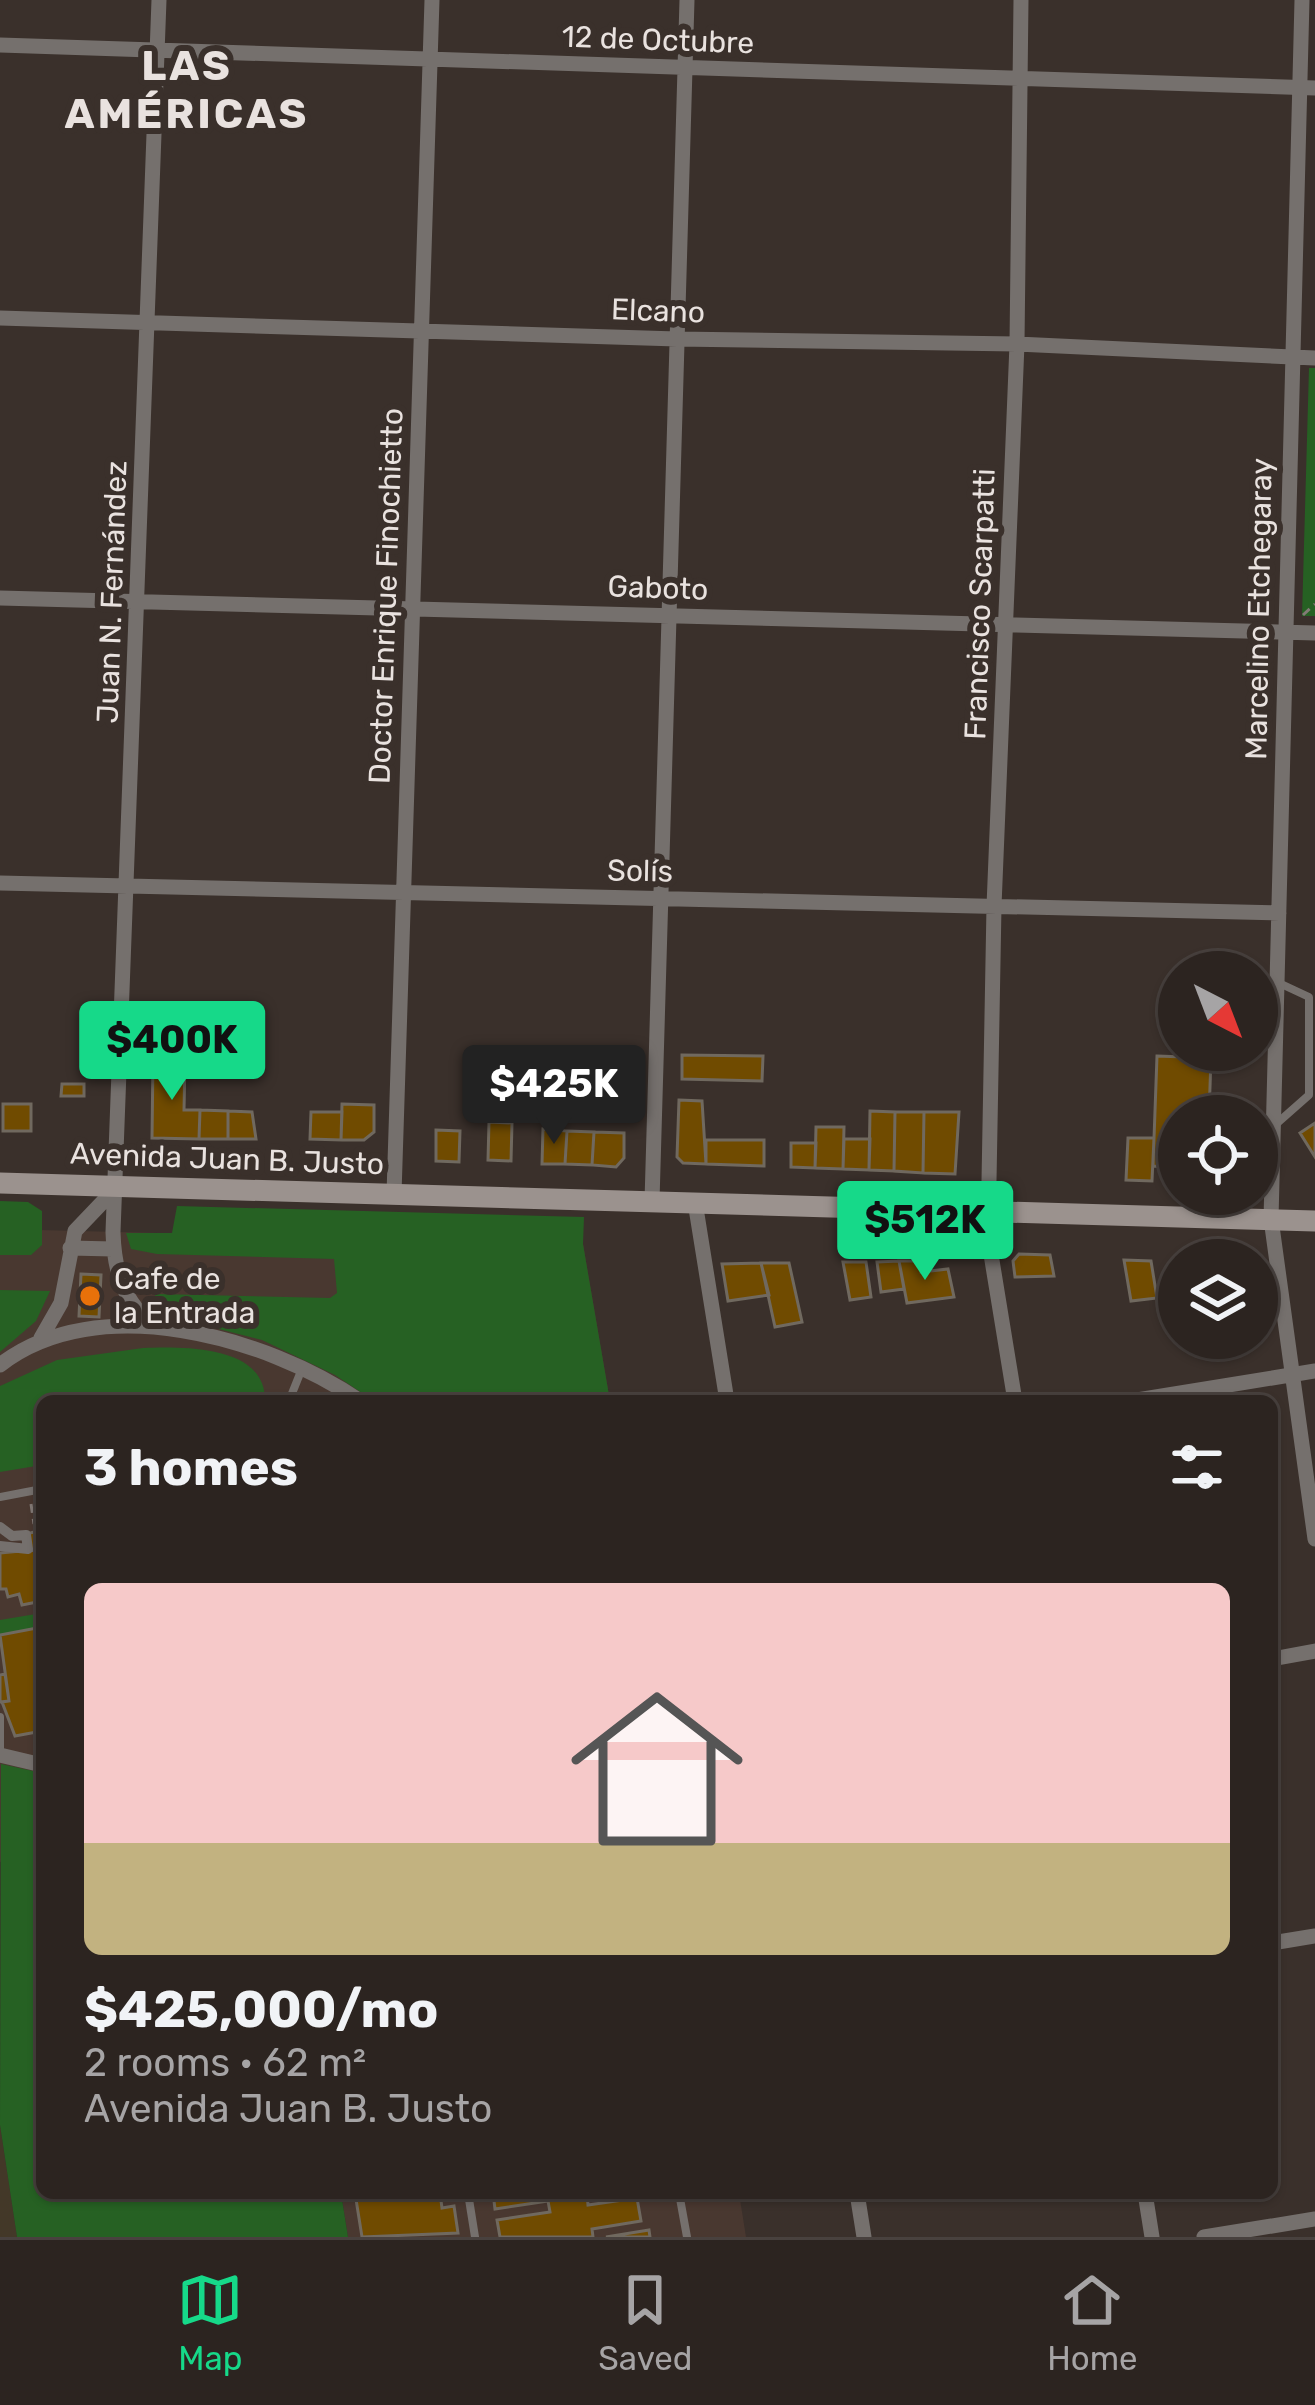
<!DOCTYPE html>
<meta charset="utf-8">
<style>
body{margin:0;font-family:Rubik,sans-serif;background:#342c29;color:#f1f3f6;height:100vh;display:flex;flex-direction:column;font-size:45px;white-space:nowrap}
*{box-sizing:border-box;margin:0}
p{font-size:39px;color:#a6a4a5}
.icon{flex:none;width:66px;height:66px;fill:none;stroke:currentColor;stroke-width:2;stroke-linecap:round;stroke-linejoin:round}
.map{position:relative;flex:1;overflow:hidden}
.side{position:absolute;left:36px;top:1395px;width:1242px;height:804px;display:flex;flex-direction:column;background:#2c2420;border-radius:18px;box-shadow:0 3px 9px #0004,0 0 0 3px #48413e}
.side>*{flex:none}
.needle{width:78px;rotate:138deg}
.tools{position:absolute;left:1158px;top:951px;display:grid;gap:24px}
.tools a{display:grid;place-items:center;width:120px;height:120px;border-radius:50%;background:#2c2420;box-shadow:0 3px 9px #0004,0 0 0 3px #48413e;font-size:60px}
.price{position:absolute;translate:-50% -102px;padding:0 27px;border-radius:12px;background:#16d989;color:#111;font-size:39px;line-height:78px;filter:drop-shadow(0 3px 6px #0008)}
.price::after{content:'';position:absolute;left:50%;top:72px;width:36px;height:27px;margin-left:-18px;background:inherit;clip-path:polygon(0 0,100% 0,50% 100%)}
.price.on{background:#222;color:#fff}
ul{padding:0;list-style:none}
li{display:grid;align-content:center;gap:24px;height:636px;padding:0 48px}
li span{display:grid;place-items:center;height:372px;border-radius:18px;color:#555}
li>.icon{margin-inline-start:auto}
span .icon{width:216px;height:216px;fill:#fffc;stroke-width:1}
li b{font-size:51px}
h2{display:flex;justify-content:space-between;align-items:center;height:144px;padding:0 48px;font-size:51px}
.dock{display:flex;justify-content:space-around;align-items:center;height:168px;border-top:3px solid #48413e;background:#2c2420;font-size:33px;color:#a6a4a5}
.dock a{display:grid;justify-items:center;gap:6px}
.dock .on{color:#16d989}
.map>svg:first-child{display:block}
.commercial{fill:#433828}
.built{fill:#493830}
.green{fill:#266123}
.building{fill:#704b00;stroke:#70695f;stroke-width:3}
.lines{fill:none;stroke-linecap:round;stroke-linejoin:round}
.path{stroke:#837a76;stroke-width:3;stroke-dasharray:9 6;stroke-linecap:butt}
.service{stroke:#75706d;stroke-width:8}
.pedestrian{stroke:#75706d;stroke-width:10}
.minor{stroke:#75706d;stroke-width:15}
.secondary{stroke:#9b928e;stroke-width:21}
.food-dot{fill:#e8710a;stroke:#3a302b;stroke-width:4.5}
.labels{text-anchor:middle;stroke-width:12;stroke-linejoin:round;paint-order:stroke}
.street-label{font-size:30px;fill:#e9e2df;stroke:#3a302b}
.poi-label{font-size:30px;fill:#e9e2df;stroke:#3a302b;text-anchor:start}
.district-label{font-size:42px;font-weight:bold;letter-spacing:3px;fill:#e9e2df;stroke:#3a302b}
</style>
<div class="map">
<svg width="1315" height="2237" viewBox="0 0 1315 2237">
<rect width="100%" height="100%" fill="#3a302b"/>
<!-- commercial -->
<path class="commercial" d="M0,2125L17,2237H0Z"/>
<!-- built -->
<path class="built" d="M0,1229L583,1244L610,1401H42V1854L0,1862Z
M341,2193H739L746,2237H348Z"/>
<!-- green -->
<path class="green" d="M1309,368H1315V616H1302Z
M0,1201L28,1202L42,1211V1245L31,1255H0Z
M177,1206L584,1217L583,1244L610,1401H374L335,1375L262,1340L160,1314L149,1306L156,1294L330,1298L337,1293L334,1259L157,1254L131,1249L126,1233H172Z
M0,1290L50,1291L36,1321L0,1352Z
M143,1348C181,1347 266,1344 265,1401H42V1465L0,1472V1386L57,1360Z
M42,1613V1627L0,1635V1620Z
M1,1764L42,1773V2193H341L348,2237H17L0,2125Z"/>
<!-- building -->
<path class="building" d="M682,1055L763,1056L762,1081L682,1079Z
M1157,1056L1211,1058L1209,1116H1179V1167L1153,1166Z
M153,1060H185L184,1110H200L199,1139L152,1138Z
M62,1084H84V1096H61Z
M679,1100L702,1101L706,1164L683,1163L677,1157Z
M3,1104H31V1131H3Z
M342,1104L374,1105V1132L364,1140H341Z
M200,1110L228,1111V1139H199Z
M228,1111L252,1112L256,1139H228Z
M870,1111L895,1112L894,1171L869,1170Z
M311,1112H342L341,1140L310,1139Z
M895,1112H924L923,1173L894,1171Z
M924,1112H959L955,1174L923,1173Z
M489,1122L512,1123L511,1161L488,1160Z
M1315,1123V1157L1300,1133Z
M816,1127H844L843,1169L815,1168Z
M543,1129L567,1131L565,1164H542Z
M436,1130L460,1131L459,1162L436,1161Z
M567,1131L594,1132L592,1165L565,1164Z
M594,1132L624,1133V1158L616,1167L592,1165Z
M1128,1138H1154L1152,1181L1126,1180Z
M844,1139H870L869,1170L843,1169Z
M706,1140H764V1166L706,1164Z
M791,1143H816L815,1168L791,1167Z
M1019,1254L1050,1255L1054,1276L1015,1277L1013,1261Z
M1124,1260L1151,1261L1157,1298L1131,1301Z
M899,1261L904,1289L881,1292L877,1262Z
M899,1261H919L921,1272L948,1269L954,1297L907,1303Z
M843,1262H866L871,1297L850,1300Z
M761,1263L769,1295L728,1301L722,1264Z
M761,1263H789L802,1322L775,1327Z
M81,1274L101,1275L99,1317L79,1316Z
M42,1530V1549L29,1551L26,1534Z
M42,1549V1601L22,1605L19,1594L8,1597L6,1589H0V1553Z
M42,1627V1731L15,1736L2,1702L9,1701L0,1635Z
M5,1674L9,1701L0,1702V1675Z
M355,2193H440L442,2208L454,2206L458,2233L362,2237Z
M493,2193H596L587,2194L588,2205L637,2198L641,2221L592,2229L593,2237H500L497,2220L550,2212L548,2201L495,2209Z
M649,2230L650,2237H606Z"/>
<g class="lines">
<!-- path -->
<path class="path" d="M1303,615L1315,604
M159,1160L195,1161
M31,1504L34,1524"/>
<!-- service -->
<path class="service" d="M1275,1125L1309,1095V997L1279,983
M289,1401L301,1371
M0,1497L42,1489
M0,1717V1755
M468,2193L475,2237
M679,2193L687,2237"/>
<!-- pedestrian -->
<path class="pedestrian" d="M0,1527L12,1536L26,1535L28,1549L0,1546"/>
<!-- minor -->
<path class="minor" d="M1302,0L1271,1219L1315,1539
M0,45L1315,88
M0,318L677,339L1017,344L1315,358
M0,598L1315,633
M0,883L1279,913
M394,1194L432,0
M652,1201L687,0
M695,1202L727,1401
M70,1248L113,1249
M155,1325C123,1304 114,1269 113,1232L159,0
M41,1338L61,1303L75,1231L117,1187
M0,1365C97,1289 267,1337 360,1401
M1015,1401L988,1236L994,906L1017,344L1021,0
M1131,1401L1315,1371
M1272,1659L1315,1651
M0,1755L42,1765
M1272,1943L1315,1936
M857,2193L864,2237
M1145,2193L1152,2237
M1204,2237L1315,2219"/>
<!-- secondary -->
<path class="secondary" d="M0,1183L1315,1221"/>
</g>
<!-- markers -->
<circle class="food-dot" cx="90" cy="1296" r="12"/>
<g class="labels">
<!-- street labels -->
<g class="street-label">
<text transform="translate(658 40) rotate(2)" y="10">12 de Octubre</text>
<text transform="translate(658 311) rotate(2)" y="10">Elcano</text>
<text transform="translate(658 588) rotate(2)" y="10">Gaboto</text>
<text transform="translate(112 592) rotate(-88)" y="10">Juan N. Fernández</text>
<text transform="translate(386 596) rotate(-88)" y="10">Doctor Enrique Finochietto</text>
<text transform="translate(980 604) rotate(-88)" y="10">Francisco Scarpatti</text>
<text transform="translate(1259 609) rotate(-89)" y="10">Marcelino Etchegaray</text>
<text transform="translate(640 871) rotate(1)" y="10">Solís</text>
<text transform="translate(227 1159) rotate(2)" y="10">Avenida Juan B. Justo</text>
</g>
<!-- poi labels -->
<g class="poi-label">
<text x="114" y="1289">Cafe de<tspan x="114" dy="34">la Entrada</tspan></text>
</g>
<!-- district labels -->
<g class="district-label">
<text x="187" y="80">LAS<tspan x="187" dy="48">AMÉRICAS</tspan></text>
</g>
</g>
</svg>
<div class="tools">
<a><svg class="needle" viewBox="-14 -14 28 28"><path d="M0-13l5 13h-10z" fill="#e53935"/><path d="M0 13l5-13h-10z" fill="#a6a4a5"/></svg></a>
<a><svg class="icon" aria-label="locate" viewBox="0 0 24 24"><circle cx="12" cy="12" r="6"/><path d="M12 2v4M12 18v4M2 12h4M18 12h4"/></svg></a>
<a><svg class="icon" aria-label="layers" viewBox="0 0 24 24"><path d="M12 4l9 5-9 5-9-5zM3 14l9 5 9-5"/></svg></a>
</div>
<b class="price" style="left:172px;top:1103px">$400K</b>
<b class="price on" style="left:554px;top:1147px">$425K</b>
<b class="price" style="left:925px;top:1283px">$512K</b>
<section class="side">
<h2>3 homes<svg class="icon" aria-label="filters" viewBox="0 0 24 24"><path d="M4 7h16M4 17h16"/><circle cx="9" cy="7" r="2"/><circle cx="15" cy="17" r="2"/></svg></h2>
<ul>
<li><span style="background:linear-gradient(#f6c9c9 70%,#c2b280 0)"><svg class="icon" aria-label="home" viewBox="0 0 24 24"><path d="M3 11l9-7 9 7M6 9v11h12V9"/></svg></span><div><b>$425,000/mo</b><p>2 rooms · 62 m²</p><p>Avenida Juan B. Justo</p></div></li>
</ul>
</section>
</div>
<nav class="dock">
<a class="on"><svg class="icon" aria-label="map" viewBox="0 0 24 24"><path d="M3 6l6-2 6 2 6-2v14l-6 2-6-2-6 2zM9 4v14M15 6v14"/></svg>Map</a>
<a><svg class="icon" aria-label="saved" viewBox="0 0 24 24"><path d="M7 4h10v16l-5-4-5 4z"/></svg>Saved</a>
<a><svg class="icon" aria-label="home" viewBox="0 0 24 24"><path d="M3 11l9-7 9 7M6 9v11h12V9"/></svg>Home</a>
</nav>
